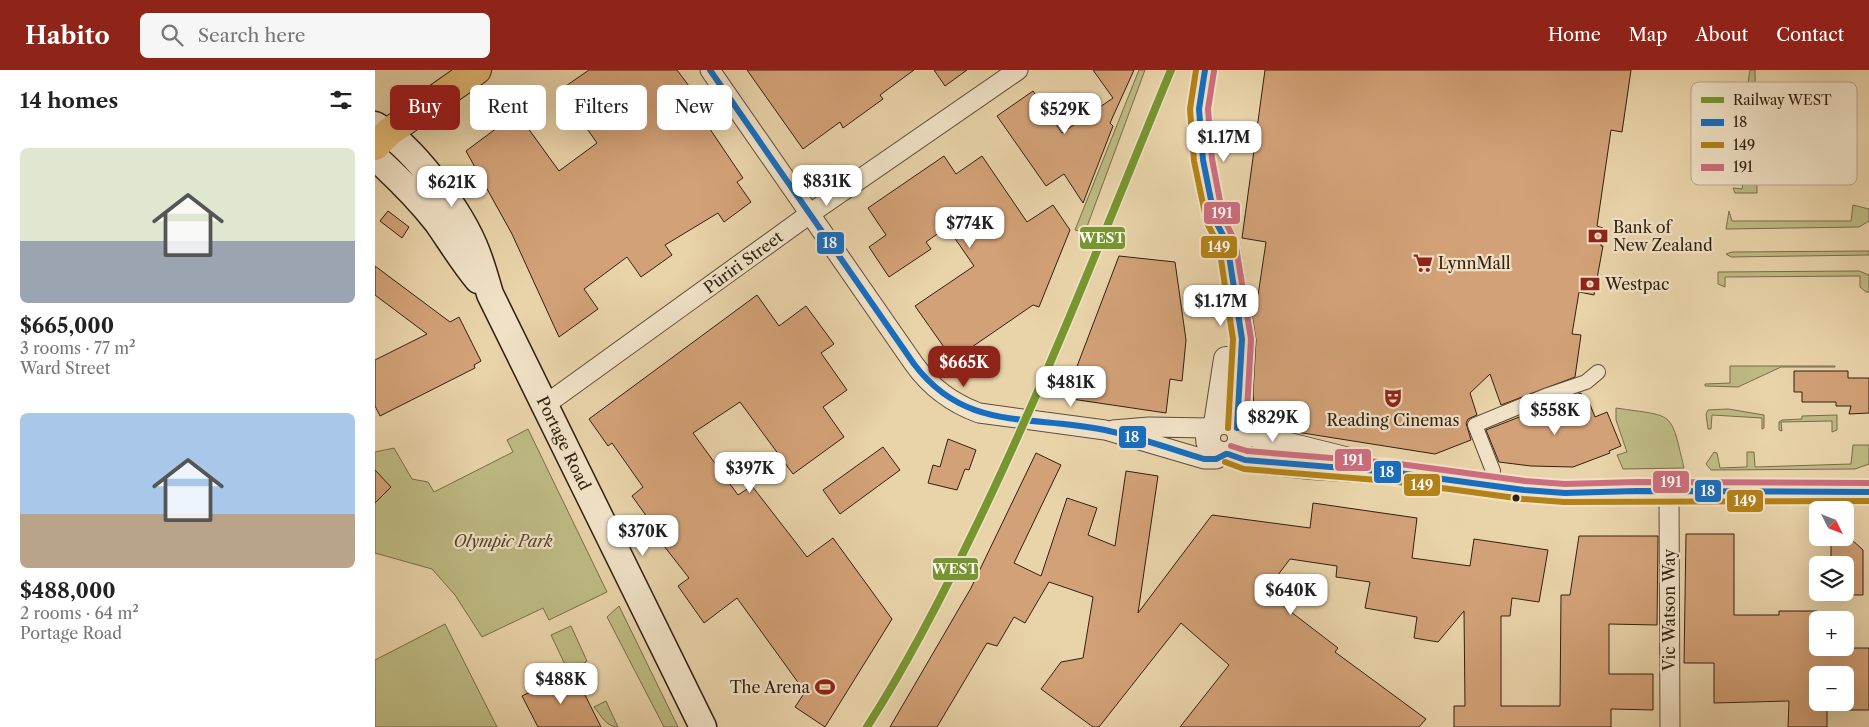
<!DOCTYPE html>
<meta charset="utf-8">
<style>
body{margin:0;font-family:"Libre Caslon Text",serif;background:#f6f6f6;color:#222;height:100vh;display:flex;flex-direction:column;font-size:19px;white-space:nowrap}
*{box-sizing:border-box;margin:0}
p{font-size:16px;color:#767676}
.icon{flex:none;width:28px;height:28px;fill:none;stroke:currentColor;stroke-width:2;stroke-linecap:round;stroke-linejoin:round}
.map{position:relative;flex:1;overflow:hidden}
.drawer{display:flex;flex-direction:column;background:#fff;width:375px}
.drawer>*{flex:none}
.hud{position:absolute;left:15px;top:15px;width:475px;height:45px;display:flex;gap:10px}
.needle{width:32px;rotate:132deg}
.buttons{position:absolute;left:1434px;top:431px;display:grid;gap:10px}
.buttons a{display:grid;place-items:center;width:45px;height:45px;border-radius:8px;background:#fff;box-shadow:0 5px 20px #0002;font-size:25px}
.price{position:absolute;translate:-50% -42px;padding:0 11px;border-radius:10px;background:#fff;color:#222;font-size:16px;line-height:32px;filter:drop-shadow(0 1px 2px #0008)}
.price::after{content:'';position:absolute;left:50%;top:30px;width:15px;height:11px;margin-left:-8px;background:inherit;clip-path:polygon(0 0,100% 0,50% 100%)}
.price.on{background:#8f2418;color:#fff}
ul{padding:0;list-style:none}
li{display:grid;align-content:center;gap:10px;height:265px;padding:0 20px}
li span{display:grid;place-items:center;height:155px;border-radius:8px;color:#555}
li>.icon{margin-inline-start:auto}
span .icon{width:90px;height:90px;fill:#fffc;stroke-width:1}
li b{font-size:21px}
h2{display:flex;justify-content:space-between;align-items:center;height:60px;padding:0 20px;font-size:21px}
.chip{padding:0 18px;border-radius:8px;background:#fff;box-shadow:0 5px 20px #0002;font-size:18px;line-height:45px}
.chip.on{background:#8f2418;color:#fff}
header{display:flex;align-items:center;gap:30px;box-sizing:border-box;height:70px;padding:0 25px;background:#8f2418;color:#fff}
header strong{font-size:24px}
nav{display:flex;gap:28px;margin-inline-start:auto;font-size:18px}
.search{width:350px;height:45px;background:#f6f6f6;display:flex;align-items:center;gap:12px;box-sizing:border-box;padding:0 18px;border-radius:8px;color:#767676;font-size:19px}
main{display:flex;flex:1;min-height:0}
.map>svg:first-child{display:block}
.green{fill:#beba83;stroke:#786d4a}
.building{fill:#d3a177;stroke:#312012}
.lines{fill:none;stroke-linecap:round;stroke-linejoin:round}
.pedestrian-casing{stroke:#5f4d38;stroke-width:16}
.minor-casing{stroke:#5f4d38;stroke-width:21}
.tertiary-casing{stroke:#5f4d38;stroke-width:26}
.secondary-casing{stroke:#312012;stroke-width:29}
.primary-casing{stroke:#312012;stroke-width:30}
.pedestrian{stroke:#f1e2c7;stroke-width:14}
.minor{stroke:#f1e2c7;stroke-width:19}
.tertiary{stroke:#f1e2c7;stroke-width:24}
.secondary{stroke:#f1e2c7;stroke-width:26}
.primary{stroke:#e4ba74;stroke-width:28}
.bus-1-casing{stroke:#f1e2c7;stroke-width:10}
.bus-2-casing{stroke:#f1e2c7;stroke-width:10}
.bus-3-casing{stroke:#f1e2c7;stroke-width:10}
.bus-1{stroke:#166ec1;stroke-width:6}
.bus-2{stroke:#b38218;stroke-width:6}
.bus-3{stroke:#cd6e7f;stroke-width:6}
.rail-1-casing{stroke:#f1e2c7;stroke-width:11}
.rail-1{stroke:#789630;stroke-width:8}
.bus-dot{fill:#312012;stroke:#f1e2c7;stroke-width:2}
.labels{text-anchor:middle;stroke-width:4.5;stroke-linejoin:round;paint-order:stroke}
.poi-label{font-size:16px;fill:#312012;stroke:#f1e2c7;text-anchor:start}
.street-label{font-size:16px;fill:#312012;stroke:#f1e2c7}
.park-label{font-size:16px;font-style:italic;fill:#54462e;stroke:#f1e2c7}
.key{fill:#f1e2c7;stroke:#b7a891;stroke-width:1}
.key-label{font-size:14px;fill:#312012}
.line-badge{stroke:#f1e2c7;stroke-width:2}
.badge-label{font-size:14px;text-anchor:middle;font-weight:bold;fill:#fff}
</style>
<header>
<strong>Habito</strong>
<div class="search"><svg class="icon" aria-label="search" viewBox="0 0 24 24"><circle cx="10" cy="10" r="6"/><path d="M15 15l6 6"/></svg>Search here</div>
<nav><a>Home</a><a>Map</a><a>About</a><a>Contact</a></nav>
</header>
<main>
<section class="drawer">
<h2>14 homes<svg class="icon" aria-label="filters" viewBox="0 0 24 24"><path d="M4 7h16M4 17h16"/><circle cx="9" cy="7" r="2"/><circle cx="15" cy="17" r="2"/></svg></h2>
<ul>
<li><span style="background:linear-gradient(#dfe7d0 60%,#9aa5b1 0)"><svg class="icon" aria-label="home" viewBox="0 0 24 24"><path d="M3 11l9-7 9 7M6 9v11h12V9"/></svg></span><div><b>$665,000</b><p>3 rooms · 77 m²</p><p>Ward Street</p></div></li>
<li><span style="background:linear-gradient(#a9c7e8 65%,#b9a48a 0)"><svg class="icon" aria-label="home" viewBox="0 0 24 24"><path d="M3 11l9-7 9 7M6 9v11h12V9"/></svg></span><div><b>$488,000</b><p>2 rooms · 64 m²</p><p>Portage Road</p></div></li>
</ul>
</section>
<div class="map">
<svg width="1494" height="657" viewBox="0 0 1494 657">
<rect width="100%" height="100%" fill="#e9d3a9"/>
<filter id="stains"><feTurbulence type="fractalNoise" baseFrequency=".004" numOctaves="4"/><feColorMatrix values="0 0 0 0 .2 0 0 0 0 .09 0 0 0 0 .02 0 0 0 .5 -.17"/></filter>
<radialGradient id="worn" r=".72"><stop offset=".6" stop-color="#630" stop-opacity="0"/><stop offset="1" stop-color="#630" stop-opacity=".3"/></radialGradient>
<!-- green -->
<path class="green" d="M764,0H770L710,162L700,160Z
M1375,0H1380L1382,123H1360L1358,118L1367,119L1375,69L1365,67Z
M1478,135L1494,139V151L1484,157L1351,159L1354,141L1357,151H1476Z
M1494,181V185L1356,187L1351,184L1357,182Z
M1484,201L1494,205V222H1491L1485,217V206L1350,207V217L1343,214V202Z
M1355,296H1460V297H1406L1363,317L1330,316V314L1355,313Z
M1241,338C1300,347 1295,339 1309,398L1248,399L1242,385L1252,382L1241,350Z
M1353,339L1389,345V358L1387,359V348L1337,345L1336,359H1333L1331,344L1333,340Z
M1462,345V360L1457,362V351L1406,352L1407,361L1404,360V352L1407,350L1427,349V346Z
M153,359L232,522L174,550L168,538L107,567L80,525L57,499L0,483V382L19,378L37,409L53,412L59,422L138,382L132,370Z
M1478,375H1494V394L1480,399L1336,400L1331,394L1339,382L1342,383L1345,398L1372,397V382H1379L1380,397L1476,394Z
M244,536L303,657H289L232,547Z
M70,554L122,657H0V590Z
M196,556L212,591L194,603L176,565Z
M231,631L243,657C231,657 226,645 219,637Z"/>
<!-- building -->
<path class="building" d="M214,0H302L320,24L314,28L368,108L362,112L376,132L349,152L343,143L290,175L297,185L266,207L252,187L209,219L223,239L184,267L137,164L91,81L142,43L184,101L222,73L185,20Z
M372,0H539L505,25L508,29L468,58L465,52L428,79Z
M559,0H592L570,16Z
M718,0H759L735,53L738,56L708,133L689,104L671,116L622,46L658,21L687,63L738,28Z
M890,0H1256L1247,62L1236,60L1222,156L1228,158L1226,176H1228L1219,225L1204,222L1197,264L1206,265L1200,307L1126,335L1115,304L1095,323L1102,345L1093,349L1091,353L1096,370L1060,384L915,361L880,350L878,323L881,270L876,238L881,239L891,172L867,168Z
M569,86L581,104L607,86L652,152L678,135L695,160L664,237L658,235L578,290L540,236L599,196L572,157L551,172L556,179L514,207L494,177L511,165L493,138Z
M13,141L34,157L27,168L5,151Z
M744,186L800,192L811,270L807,311L795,309L791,343L690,328Z
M0,196L75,252L84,247L106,291L99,295L100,298L5,346L0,336V290L52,264L0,225Z
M382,225L404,256L431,236L459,274L446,283L472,320L448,337L469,367L418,404L365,332L318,363L363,425L377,416L432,487L458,468L517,549L450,657L420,637L430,622L362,528L329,553L303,516L314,508L282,467L285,465L257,426L268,417L237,373L233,376L214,349Z
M1419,301H1473V308H1494V343L1474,344L1476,336H1461V332H1427V322H1419Z
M1206,323L1208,329L1212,327L1220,347L1232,342L1246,376L1234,381L1235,383L1198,397L1156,396L1124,392L1111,360Z
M573,369L601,380L594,400L590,399L582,420L553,413L558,395L565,397Z
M508,377L525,400L465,444L448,420Z
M661,383L686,395L639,493L666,506L692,428L722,438L713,465L740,476L751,401L783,406L763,543L837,445L935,458L938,433L1042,448L1037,488L1095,496L1099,469L1173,480L1164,532L1137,528L1135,546H1126V636H1185L1186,525H1195L1204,466H1283L1282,555L1234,554V604H1278V640L1236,639V657H1079V636H1090L1089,541L1063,572L1039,568L1042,547L990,538L995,512L961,507L962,496L915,489L890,522L963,578L960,582L1051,649L1044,657H805L854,595L806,553L724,657H718L666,619L686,592L708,588L718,527L674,512L650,553L639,547L622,576L612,573L562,657H515L596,518Z
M0,400L16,417L0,433Z
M1311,464H1359V545H1404V541H1442V578H1494V640H1470V605H1442V632H1452V657H1413L1414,631L1339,633V593H1309Z
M1456,469H1476L1488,480V525H1470V495H1456Z
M198,601L226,657H163L147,626Z"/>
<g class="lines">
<defs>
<path id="pedestrian" d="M1118,401L1100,355L1173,325L1211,312L1223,302"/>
<path id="minor" d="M335,0L539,294C556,318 577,333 604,343L730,360L829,389H841L851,384
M170,335L436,143L643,0
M738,360L774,357L836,358
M1294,422L1295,657"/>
<path id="tertiary" d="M830,0L824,39L828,90L840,150L852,173L867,269L862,358
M833 368a16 16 0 1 1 32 0a16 16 0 1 1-32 0Z
M841,354L851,289
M863,359L898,371L974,390
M853,384L870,390L936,397L1016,402L1149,420L1190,423L1262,421L1494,422"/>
<path id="secondary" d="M0,55C38,75 87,143 102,183C107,196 111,210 115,224L328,657
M0,87C22,107 44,129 62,152C76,172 88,192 103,210"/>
<path id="primary" d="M0,76L14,62L102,0"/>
</defs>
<!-- pedestrian casing -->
<use href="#pedestrian" class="pedestrian-casing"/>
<!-- minor casing -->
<use href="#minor" class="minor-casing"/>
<!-- tertiary casing -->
<use href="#tertiary" class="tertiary-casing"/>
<!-- secondary casing -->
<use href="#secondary" class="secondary-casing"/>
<!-- primary casing -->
<use href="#primary" class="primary-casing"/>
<!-- pedestrian -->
<use href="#pedestrian" class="pedestrian"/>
<!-- minor -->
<use href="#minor" class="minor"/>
<!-- tertiary -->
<use href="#tertiary" class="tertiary"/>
<!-- secondary -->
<use href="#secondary" class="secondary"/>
<!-- primary -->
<use href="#primary" class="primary"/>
<defs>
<path id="bus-1" d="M335,0L539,294C591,363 656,344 730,360C763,367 796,379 829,389H841L851,384
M830,0L824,39L828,90L840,150L852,173L867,269L862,358
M853,384L870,390L1016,402L1149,420L1190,423L1262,421L1494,422"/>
<path id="bus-2" d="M821,0L815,39L819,91L832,153L844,176L858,269L853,358
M850,392L869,399L1015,411L1148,429L1189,432L1494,431"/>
<path id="bus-3" d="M839,1L833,39L837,89L848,147L860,171L876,269L871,358
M856,376L872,381L1017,393L1150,411L1190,414L1262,412L1494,413"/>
</defs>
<!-- bus-1 casing -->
<use href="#bus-1" class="bus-1-casing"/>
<!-- bus-2 casing -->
<use href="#bus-2" class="bus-2-casing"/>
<!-- bus-3 casing -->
<use href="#bus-3" class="bus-3-casing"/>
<!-- bus-1 -->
<use href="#bus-1" class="bus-1"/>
<!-- bus-2 -->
<use href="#bus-2" class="bus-2"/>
<!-- bus-3 -->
<use href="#bus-3" class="bus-3"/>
<defs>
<path id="rail-1" d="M492,657C535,590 571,519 605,448C675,302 734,150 796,0"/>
</defs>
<!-- rail-1 casing -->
<use href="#rail-1" class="rail-1-casing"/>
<!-- rail-1 -->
<use href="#rail-1" class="rail-1"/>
</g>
<!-- icons -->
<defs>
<symbol id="bank-bare" viewBox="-9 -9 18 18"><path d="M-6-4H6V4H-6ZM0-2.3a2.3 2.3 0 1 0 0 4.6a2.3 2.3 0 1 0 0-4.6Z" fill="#8f2418" stroke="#f1e2c7" stroke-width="2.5" paint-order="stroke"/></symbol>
<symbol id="supermarket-bare" viewBox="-9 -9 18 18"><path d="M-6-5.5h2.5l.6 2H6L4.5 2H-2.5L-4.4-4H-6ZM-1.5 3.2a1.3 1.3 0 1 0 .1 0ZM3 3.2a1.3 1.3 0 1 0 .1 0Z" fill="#8f2418" stroke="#f1e2c7" stroke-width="2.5" paint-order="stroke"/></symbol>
<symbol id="theatre-bare" viewBox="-9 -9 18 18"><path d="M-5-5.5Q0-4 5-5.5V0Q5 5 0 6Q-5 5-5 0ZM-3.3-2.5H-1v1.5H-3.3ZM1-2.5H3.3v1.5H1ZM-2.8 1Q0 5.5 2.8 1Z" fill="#8f2418" stroke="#f1e2c7" stroke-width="2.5" paint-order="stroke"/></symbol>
<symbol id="stadium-bare" viewBox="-9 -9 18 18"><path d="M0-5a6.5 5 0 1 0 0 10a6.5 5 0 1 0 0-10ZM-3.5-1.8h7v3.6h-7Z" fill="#8f2418" stroke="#f1e2c7" stroke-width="2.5" paint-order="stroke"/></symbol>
</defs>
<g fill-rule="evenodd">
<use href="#bank-bare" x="1209" y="152" width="28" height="28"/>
<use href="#supermarket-bare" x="1034" y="179" width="28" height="28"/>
<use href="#bank-bare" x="1201" y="200" width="28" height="28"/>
<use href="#theatre-bare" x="1004" y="314" width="28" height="28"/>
<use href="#stadium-bare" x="436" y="603" width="28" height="28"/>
</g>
<!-- markers -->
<circle class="bus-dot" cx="1141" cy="428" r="4.5"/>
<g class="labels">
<!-- poi labels -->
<g class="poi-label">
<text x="1238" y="163">Bank of<tspan x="1238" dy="18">New Zealand</tspan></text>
<text x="1063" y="199">LynnMall</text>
<text x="1230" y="220">Westpac</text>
<text x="1018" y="356" text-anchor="middle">Reading Cinemas</text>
<text x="435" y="623" text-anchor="end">The Arena</text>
</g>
<!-- street labels -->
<g class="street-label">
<text transform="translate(368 192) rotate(-36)" y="6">Pūriri Street</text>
<text transform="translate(189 373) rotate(64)" y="6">Portage Road</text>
<text transform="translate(1294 540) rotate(-90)" y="6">Vic Watson Way</text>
</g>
<!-- park labels -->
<g class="park-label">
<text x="128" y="477">Olympic Park</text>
</g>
</g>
<!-- legend -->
<rect x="1316" y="12" width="166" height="103" rx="8" class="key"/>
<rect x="1326" y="27" width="23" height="6" fill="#789630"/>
<rect x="1326" y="49" width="23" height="7" fill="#166ec1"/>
<rect x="1326" y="72" width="23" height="6" fill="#b38218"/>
<rect x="1326" y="94" width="23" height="7" fill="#cd6e7f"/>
<g class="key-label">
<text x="1358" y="35">Railway WEST</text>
<text x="1358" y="57">18</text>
<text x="1358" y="80">149</text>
<text x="1358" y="102">191</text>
</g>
<g class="line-badge">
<rect x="828" y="131" width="38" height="24" rx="5" fill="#cd6e7f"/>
<rect x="704" y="156" width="47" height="24" rx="5" fill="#789630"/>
<rect x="441" y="161" width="29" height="24" rx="5" fill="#166ec1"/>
<rect x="825" y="165" width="38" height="24" rx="5" fill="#b38218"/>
<rect x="743" y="355" width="29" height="24" rx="5" fill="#166ec1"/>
<rect x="959" y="378" width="38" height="24" rx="5" fill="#cd6e7f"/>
<rect x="998" y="390" width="29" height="24" rx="5" fill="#166ec1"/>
<rect x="1277" y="400" width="38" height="24" rx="5" fill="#cd6e7f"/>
<rect x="1028" y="403" width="38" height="24" rx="5" fill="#b38218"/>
<rect x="1319" y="409" width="28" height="24" rx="5" fill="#166ec1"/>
<rect x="1351" y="419" width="38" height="24" rx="5" fill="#b38218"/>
<rect x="557" y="487" width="47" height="24" rx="5" fill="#789630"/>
</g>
<g class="badge-label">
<text x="847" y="148">191</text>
<text x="727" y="173">WEST</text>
<text x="455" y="178">18</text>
<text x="844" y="182">149</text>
<text x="757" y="372">18</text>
<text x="978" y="395">191</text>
<text x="1012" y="407">18</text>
<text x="1296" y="417">191</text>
<text x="1047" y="420">149</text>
<text x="1333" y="426">18</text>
<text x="1370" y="436">149</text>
<text x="580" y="504">WEST</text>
</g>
<rect width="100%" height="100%" filter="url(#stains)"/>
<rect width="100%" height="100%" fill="url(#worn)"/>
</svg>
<div class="buttons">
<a><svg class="needle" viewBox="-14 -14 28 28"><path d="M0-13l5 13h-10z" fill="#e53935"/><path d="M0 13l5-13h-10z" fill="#767676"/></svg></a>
<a><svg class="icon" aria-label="layers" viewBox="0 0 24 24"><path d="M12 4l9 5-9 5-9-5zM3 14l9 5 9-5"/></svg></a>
<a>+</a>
<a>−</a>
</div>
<b class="price" style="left:690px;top:65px">$529K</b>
<b class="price" style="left:849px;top:93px">$1.17M</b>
<b class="price" style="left:452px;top:137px">$831K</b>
<b class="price" style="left:77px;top:138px">$621K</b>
<b class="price" style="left:595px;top:179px">$774K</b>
<b class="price" style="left:846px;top:257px">$1.17M</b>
<b class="price on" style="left:589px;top:318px">$665K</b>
<b class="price" style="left:696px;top:338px">$481K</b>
<b class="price" style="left:1180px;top:366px">$558K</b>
<b class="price" style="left:898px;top:373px">$829K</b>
<b class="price" style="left:375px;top:424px">$397K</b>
<b class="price" style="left:268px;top:487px">$370K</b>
<b class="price" style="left:916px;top:546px">$640K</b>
<b class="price" style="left:186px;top:635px">$488K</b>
<div class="hud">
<a class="chip on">Buy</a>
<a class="chip">Rent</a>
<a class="chip">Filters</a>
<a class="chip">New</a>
</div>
</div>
</main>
